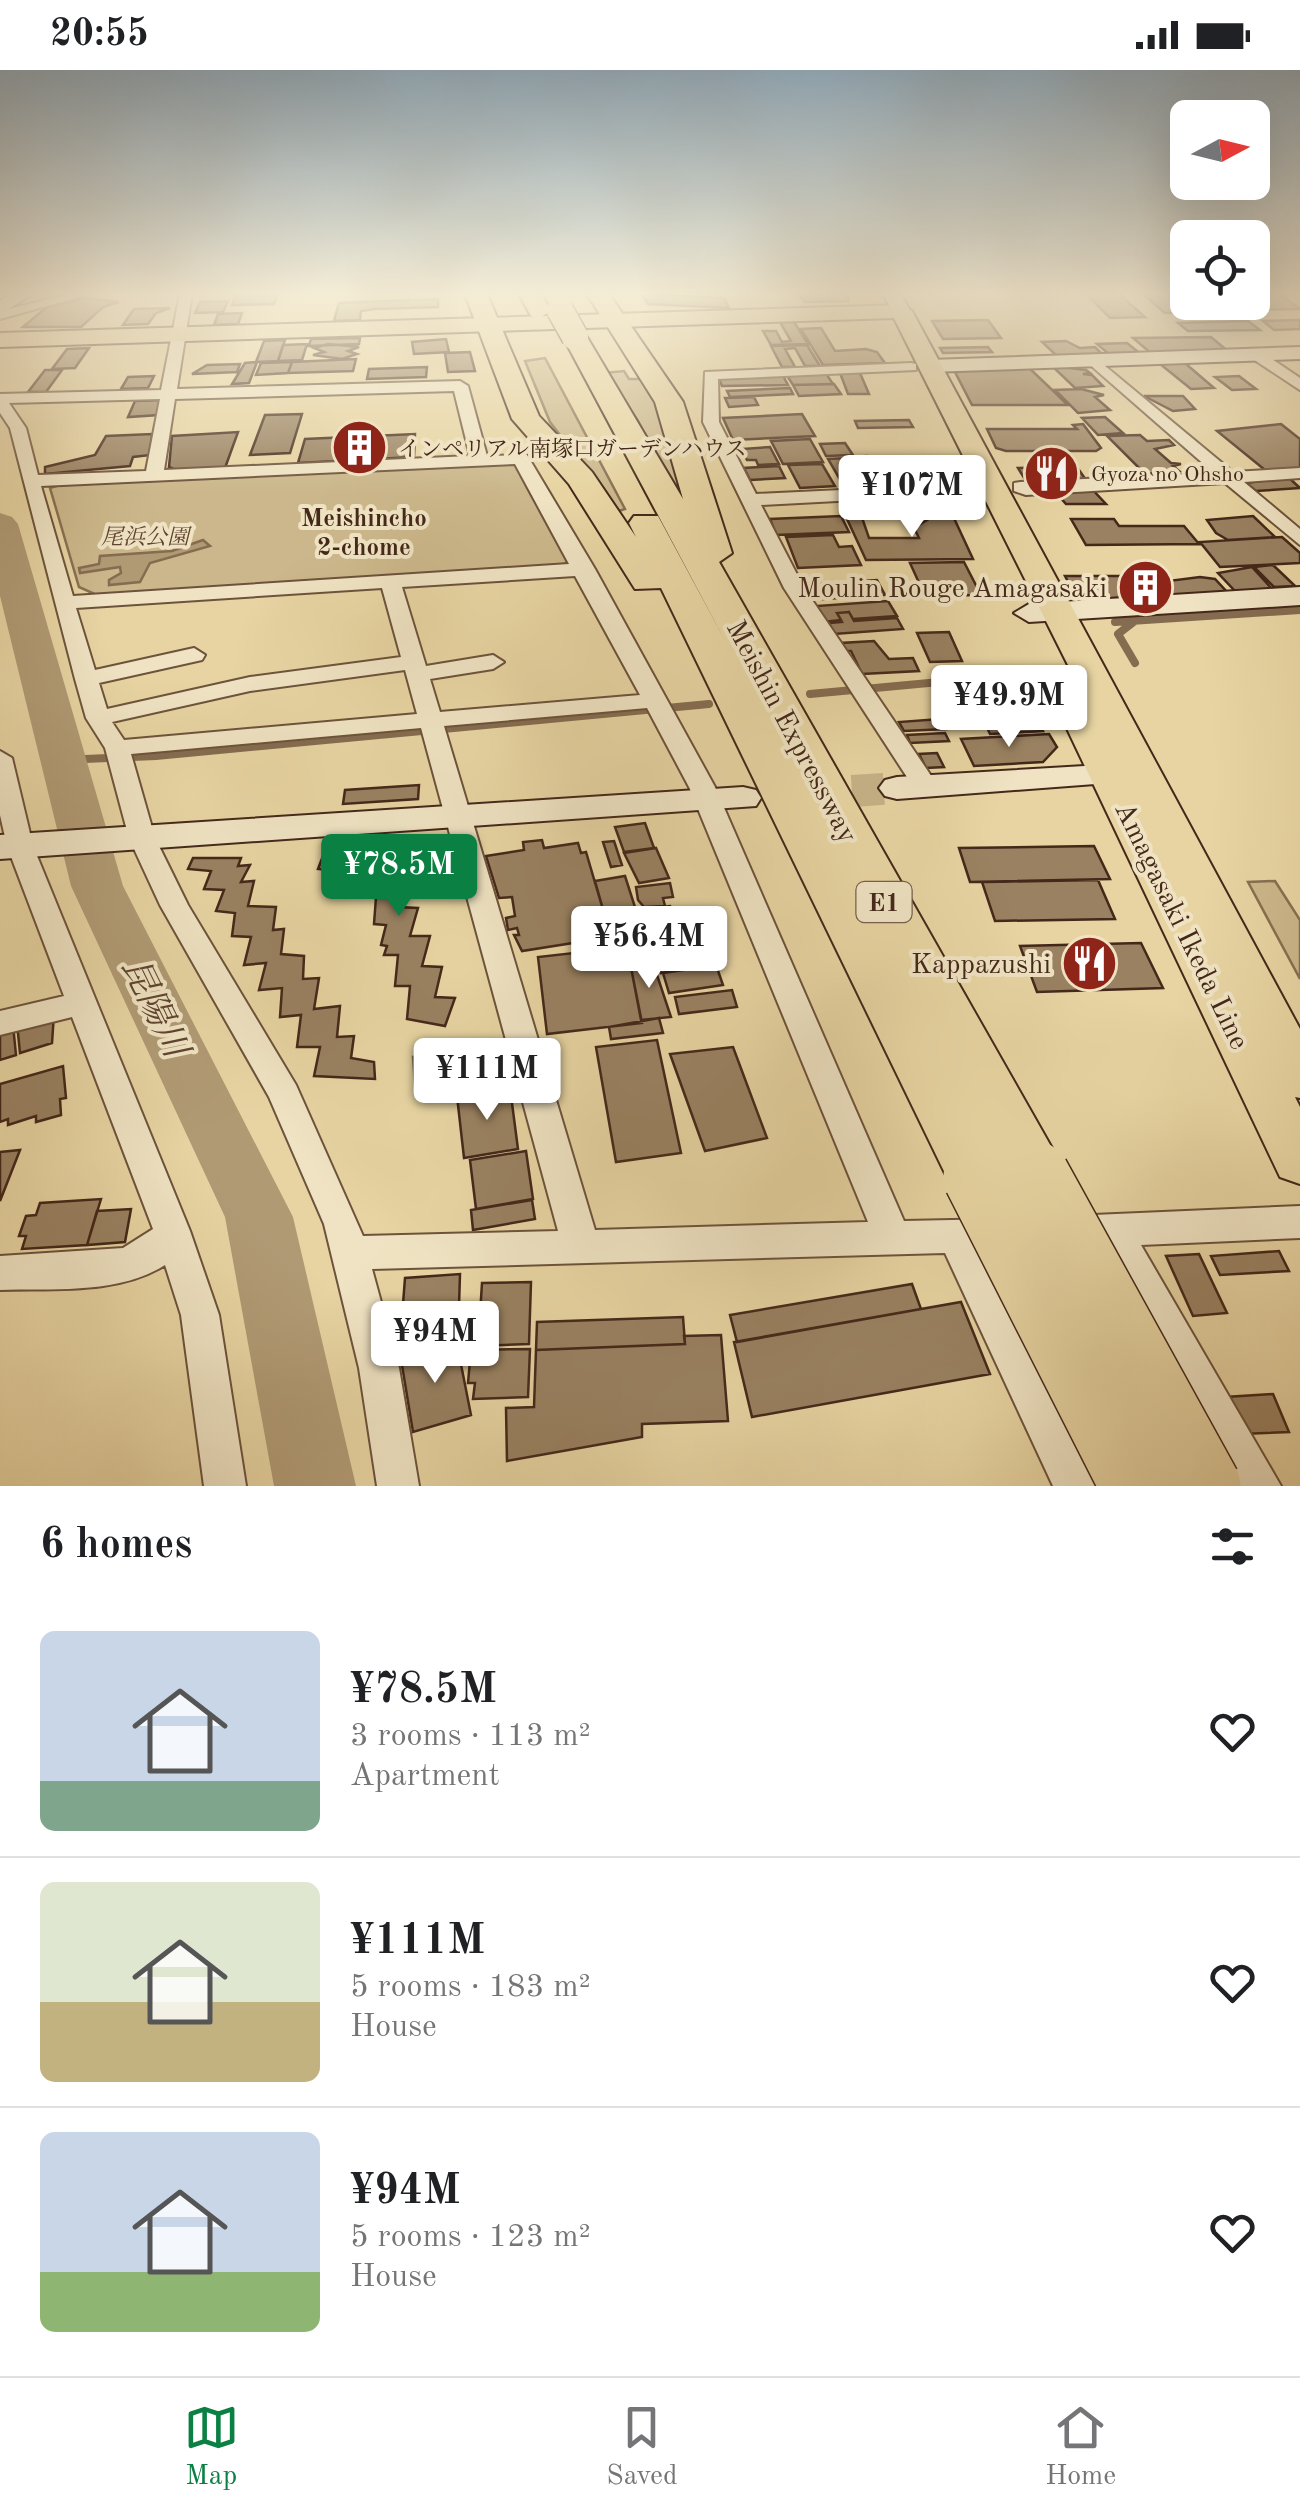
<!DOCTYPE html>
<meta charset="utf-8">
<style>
body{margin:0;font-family:"Old Standard TT","Noto Serif JP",serif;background:#f2f2f2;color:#202124;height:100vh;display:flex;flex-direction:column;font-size:38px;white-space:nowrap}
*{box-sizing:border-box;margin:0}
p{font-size:32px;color:#757577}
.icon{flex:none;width:55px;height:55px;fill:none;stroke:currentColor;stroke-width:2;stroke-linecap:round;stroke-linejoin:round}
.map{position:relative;height:1416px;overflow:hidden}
.sheet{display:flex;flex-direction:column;background:#fff;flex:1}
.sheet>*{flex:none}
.needle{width:65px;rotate:83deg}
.tools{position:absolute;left:1170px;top:30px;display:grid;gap:20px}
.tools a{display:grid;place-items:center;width:100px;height:100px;border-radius:15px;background:#fff;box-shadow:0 10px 40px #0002;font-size:50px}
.price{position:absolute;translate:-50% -85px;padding:0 22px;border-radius:10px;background:#fff;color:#222;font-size:32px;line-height:65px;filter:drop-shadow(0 2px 5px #0008)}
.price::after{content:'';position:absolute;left:50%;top:60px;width:30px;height:22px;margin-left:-15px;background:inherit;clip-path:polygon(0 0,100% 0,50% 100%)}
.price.current{background:#0b8043;color:#fff}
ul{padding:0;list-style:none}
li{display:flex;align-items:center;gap:30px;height:250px;padding:0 40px}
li+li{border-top:2px solid #e0e0e0}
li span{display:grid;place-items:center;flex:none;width:280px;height:200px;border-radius:15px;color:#555}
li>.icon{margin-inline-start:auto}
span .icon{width:120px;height:120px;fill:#fffc;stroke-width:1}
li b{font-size:42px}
h2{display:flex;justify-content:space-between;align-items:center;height:120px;padding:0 40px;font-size:42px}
.status{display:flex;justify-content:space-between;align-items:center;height:70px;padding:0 50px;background:#fff;direction:ltr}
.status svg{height:28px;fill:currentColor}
.tabs{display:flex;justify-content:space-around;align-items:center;height:140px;border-top:2px solid #e0e0e0;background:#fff;font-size:28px;color:#757577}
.tabs a{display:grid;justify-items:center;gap:5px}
.tabs .current{color:#0b8043}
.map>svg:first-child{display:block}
.green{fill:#cbb78b;stroke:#887052;stroke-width:2.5}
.water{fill:#b09a74;stroke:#856c50;stroke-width:2.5}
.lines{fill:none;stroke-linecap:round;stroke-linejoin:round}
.stream{stroke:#856c50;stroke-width:8}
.river{fill:#b09a74;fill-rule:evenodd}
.building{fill:#998161;stroke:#44281a;stroke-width:2.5}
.secondary-tunnel{stroke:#c6b287;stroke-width:32;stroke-dasharray:32 16;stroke-linecap:butt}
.street-casing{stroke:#6d533c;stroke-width:4}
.secondary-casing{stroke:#44281a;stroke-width:4}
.primary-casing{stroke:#44281a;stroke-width:4}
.highway-casing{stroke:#44281a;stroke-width:4}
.street{fill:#efe3c3;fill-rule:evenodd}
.secondary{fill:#efe3c3;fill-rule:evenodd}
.primary{fill:#e7d4a2;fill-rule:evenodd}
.highway{fill:#e7d4a2;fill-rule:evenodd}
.highway-bridge-far1-casing{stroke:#44281a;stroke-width:29;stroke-linecap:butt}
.highway-bridge-casing{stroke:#44281a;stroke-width:72;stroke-linecap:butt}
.highway-bridge-far1{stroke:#e7d4a2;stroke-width:26}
.highway-bridge{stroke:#e7d4a2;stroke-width:69}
.labels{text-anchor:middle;stroke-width:8;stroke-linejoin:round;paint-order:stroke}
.far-poi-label{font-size:22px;fill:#44281a;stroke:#efe3c3;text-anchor:start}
.far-park-label{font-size:22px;font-style:italic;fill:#5f4531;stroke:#efe3c3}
.far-neighbourhood-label{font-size:25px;font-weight:bold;fill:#44281a;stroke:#efe3c3}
.shield{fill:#efe3c3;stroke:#77604d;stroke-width:2.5}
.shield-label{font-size:25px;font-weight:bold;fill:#44281a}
.poi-label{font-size:28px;fill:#44281a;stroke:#efe3c3;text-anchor:end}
.street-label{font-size:28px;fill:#44281a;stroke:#efe3c3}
.near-water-label{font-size:35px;font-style:italic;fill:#5f4430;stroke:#efe3c3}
</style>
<div class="status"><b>20:55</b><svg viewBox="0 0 49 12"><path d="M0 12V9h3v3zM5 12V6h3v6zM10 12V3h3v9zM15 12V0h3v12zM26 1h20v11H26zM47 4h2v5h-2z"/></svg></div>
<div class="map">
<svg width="1300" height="1416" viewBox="0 0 1300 1416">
<rect width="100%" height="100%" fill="#e7d4a2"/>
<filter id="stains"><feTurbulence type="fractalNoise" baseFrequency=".002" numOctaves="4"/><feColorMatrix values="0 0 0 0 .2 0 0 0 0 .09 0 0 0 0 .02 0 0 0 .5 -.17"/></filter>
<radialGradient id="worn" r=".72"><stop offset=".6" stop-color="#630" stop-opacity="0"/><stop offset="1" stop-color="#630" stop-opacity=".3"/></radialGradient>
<!-- green -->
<path class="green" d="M545,288L625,439L619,441L550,352L525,291Z
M624,301L629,309H642L662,344L693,430L678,431L638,351L604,303Z
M517,393L569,491L559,497L99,526L79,517L50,418L63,414Z
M1275,811L1300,850V909L1248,812Z
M481,982L490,1013L415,1016L413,987Z"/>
<!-- water -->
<path class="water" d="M203,470L210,476L150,493L140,512L109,515V510L121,503L120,497L80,503L79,498L99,494L100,486L172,481Z"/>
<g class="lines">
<!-- stream -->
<path class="stream" d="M1115,552L1300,540
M1135,593L1118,564L1136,550
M810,624L1025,604
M61,690L156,686L709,634"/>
<!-- river -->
<path class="river" d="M0,443L12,447L18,454L123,816L293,1147L356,1416H274L225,1147L71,816L0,526Z"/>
</g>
<!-- building -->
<path class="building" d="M642,224L724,228L729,238L648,234Z
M797,224H844L849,227L848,231L805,232Z
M1086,224H1119L1145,247L1110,248Z
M1143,224H1180L1202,242L1165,243Z
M1252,224H1280L1300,239L1250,240L1240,232H1252Z
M277,225L274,234L232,235L236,226Z
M86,228L119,232L103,237L81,257H23L47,237Z
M438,229V237L375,239L361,241L360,250L334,251L339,233Z
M228,231L223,242L195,243L200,232Z
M170,238L156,243L148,254L123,255L134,239Z
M242,243L238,254L214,255L218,244Z
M988,250L1001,268L943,269L932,251Z
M1300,250V259L1274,260L1263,251Z
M1248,251L1260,260L1188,261L1178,253Z
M780,252H794L808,274L771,275L763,261H776L782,272L791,271Z
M821,258L835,281L866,279L877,282L885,293L823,295L801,259Z
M1211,267L1229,282L1152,284L1133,268Z
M360,268L359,274L309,276L311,269Z
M446,269L449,282L414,284L412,272Z
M285,270L278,291L256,292L264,271Z
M1066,271L1080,278L1095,277L1102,284L1059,288L1042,272Z
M1127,273L1142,285L1111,286L1097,274Z
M307,274L302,290L278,291L283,275Z
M328,274L359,277L348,281L357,284L342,289L313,285L324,282L314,278Z
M807,275L820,296H805L795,278L785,279L795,297H782L771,276Z
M988,277L992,282L943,283L940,278Z
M89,278L75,298L52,299L67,279Z
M470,282L475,301L448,302L445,283Z
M356,289L353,301L288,303L292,292Z
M257,292L249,313L232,314L245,293Z
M292,292L288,303L256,305L261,293Z
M1179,292L1186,294L1214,318L1191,319L1160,294Z
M240,294L237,302L192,304L207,295Z
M1026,295L1068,335H972L955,302Z
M1052,296L1086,300L1090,303L1083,304L1092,305L1103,316L1075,318Z
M427,297L426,307L367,309L369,299Z
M45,300H62L46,322H28Z
M825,302L833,314L793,315L786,304Z
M840,303H860L869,324H848Z
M782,304L788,315L722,316L718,307Z
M154,306L148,318L121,319L128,307Z
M1239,306L1256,319L1232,320L1215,307Z
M834,314L841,324L799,326L793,315Z
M790,318L793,324L730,327L727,321Z
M1081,319L1104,325L1095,327L1110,340L1078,343L1055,320Z
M1144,326H1183L1195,339L1173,341Z
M754,327L758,335L729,337L725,328Z
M162,330L159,345L128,347L135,331Z
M302,344L290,383L250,385L265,345Z
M802,344L815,366L733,370L723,348Z
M1105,347L1123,363L1098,365L1082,348Z
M909,350L913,357L858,358L855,351Z
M1083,354L1101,378L1096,381H1006L996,378L987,359H1077L1073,355Z
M1281,354L1300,369V398L1265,400L1217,361Z
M238,362L225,398L178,401L169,397L172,366Z
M152,364L151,385L133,387L130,396L45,404V397L95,385L106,366Z
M415,364L414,387L298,393L305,369Z
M1140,365L1147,371L1169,370L1174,375L1155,379L1171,393L1181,394L1173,396L1179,401L1145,404L1107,366Z
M810,369L823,392L783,394L771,371Z
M845,373L853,385L826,386L820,374Z
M770,377L779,394L758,395L756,390H747L741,379Z
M867,386L878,402L860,403L850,387Z
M848,388L862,412L842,413L828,389Z
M900,388L908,406L882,407L874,389Z
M822,394L835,416L800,418L788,395Z
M779,396L785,408L750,410L744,398Z
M1077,397L1086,410L1026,411L1018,398Z
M1288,407L1300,418L1256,421L1246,413Z
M1090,417L1106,434H1066L1053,419Z
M841,436H858L869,468H919L914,458L932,447L953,446L973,489L866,490Z
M841,446L849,462L776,465L770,449Z
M1253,446L1275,467L1228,470L1216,463L1207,450Z
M1071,449H1114L1119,456H1184L1199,474L1086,475Z
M833,465L839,477L852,476L861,495L798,498L786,467Z
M1282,467L1300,483V493L1220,497L1200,472Z
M964,492L981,525L925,526L910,493Z
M1273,495L1295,516L1274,517L1254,497Z
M1252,497L1272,519L1235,521L1218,503Z
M1065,506H1165L1169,511L1200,507L1215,509L1227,522L1078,530Z
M877,510L885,525L810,530L803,515Z
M888,531L897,546L853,549L849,542L837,543L841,550L823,552L816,536Z
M849,542L854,551L897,548L903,559L834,564L829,553L842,552L837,543Z
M949,562L962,591L930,592L917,563Z
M874,571L889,589L913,588L919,601L862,604L851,581H845L841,573Z
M1030,630L1038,643L1005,645L998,631Z
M940,649L946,659L904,661L899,652Z
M1036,649L1043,661L990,664L984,651Z
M945,663L949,671L910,673L907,665Z
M1049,664L1057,677L1043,692L974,696L961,669Z
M937,683L944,697L926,698L919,684Z
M419,715L418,729L343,734L345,720Z
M645,753L654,778L624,782L615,757Z
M542,770L544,778L578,773L581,783L586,782L611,867L522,881L514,865H519L517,858L508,860L506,848L515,846L512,827L499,828L486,786L524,780L523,772Z
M614,771L622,795L611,797L603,772Z
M405,774L442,776L438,789L447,790L443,803L391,801L388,810H407L398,837L418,838L410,866H430L422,896L442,897L435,927L455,928L445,956L407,949L410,916H395L398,885H384L387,876L381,875L386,855L374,854L376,827H363L365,804L318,799L326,778L403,781Z
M1094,776L1110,809L970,812L959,778Z
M656,778L669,808L639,813L624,783Z
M193,788H241L238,796L250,795L241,812L254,811L248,836L276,837L273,860L284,859L281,884L304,886L303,909L319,908L314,939L340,936L337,967L354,966L351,988L374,992L375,1009L314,1006L320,977H297L301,945L280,947L282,918L259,920L266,893L244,895L251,867L232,866L235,843L216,841L224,820L204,819L211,801L188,799Z
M625,806L642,859L610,864L595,811Z
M1098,810L1115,849L995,851L982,812Z
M670,813L673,827L663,828L665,836L644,837L638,830L636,817Z
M670,836L671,844L680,843L683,860H648L645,844L651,843V838Z
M703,860L716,894L661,903L650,868Z
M1141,873L1163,918L1037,922L1020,876Z
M627,877L642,953L547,964L538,887Z
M652,890L671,947L641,950L630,892Z
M716,895L723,915L669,923L663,903Z
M732,920L737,937L679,944L675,927Z
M54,944L52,973L20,983L17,953Z
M659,948L663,963L611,969L609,957Z
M13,955L16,985L0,990V959Z
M657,970L681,1083L616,1092L596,977Z
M733,977L767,1068L705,1081L670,984Z
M63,996L66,1028L60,1029L61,1045L36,1052V1046L8,1055V1049L0,1052V1014Z
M510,1018L518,1079L464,1088L457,1026Z
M20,1080L0,1131V1082Z
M526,1081L533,1129L476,1139L470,1090Z
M101,1129L87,1175L22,1179L26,1166H19L26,1146L36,1145L40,1133Z
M532,1130L535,1149L473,1160L471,1140Z
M131,1139L125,1172L87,1175L97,1141Z
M1279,1181L1289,1201L1220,1205L1211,1186Z
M1199,1184L1227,1243L1193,1246L1166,1186Z
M460,1204L458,1269L400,1273L405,1208Z
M531,1212L529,1274L478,1276L482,1213Z
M912,1214L921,1239L737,1272L730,1245Z
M961,1232L990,1304L752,1347L734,1272Z
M683,1247L685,1274L536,1280L537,1252Z
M721,1265L728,1351L642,1354V1367L507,1391L506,1338L534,1337L536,1280L685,1274L684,1266Z
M438,1273V1279L457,1274L471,1345L413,1362L400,1283Z
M530,1279L528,1327L473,1329L475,1313H468L471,1280Z
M1273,1324L1289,1362L1241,1364L1226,1327Z"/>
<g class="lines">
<!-- secondary-tunnel -->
<path class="secondary-tunnel" d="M804,724L897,718"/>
<defs>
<path id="street" d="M70,224H90L0,249V241Z
M180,224H192L177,319L460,311L468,316L487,386L527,385L595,499L715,717L904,1151L1000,1149L1013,1154L1018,1165L1013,1176L982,1182L1096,1416H1053L945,1183L372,1199L399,1298L419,1416H377L359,1298L324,1154L269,1027L160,835L129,768L105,678L86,648L75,609L10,358L0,343V324L161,320ZM454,321L470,386L164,400L175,329ZM160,329L146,401L38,405L26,358L9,333ZM515,394L569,494L73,526L41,416ZM575,506L640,625L440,642L430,609L493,599L504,592L493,585L426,596L402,517ZM382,518L401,587L250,607L107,639L99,613L202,590L205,585L194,578L95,600L76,538ZM405,600L417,644L124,670L112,652L250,621ZM647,638L689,717L868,1152L595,1160L444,656ZM421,658L558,1161L363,1166L296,1015L188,835L155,768L131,684Z
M1250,281H1260L1300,308V320L1250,287Z
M1093,286L1233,402L1300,398V408L1244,412L1300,459V475L1225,413L1026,425L1014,421V413L1020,412L1214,403L1088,293V287Z
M911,293L916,294V300L718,309L719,352L756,424L969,414L978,419L969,424L761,435L804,518L938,716L925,724L916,721L784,518L703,352L705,302Z
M0,681L12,688L33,776L190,1161L219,1245L246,1416H204L181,1245L165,1195C118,1225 53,1218 0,1220V1186L123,1178L153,1159L72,947L0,965V941L64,926L7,776L0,745Z
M1300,1136V1168L1141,1175L1281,1416H1236L1103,1177L1070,1178L1057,1173L1052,1162L1057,1151L1070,1146Z"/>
<path id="secondary" d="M11,224H32L0,245V231Z
M883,224H901L910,241L908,245H894Z
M1300,277V289L929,302L919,296L929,290Z
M1300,517V535L1029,552L1014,543L1029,534Z
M1136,693L1148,696L1153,703L1148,710L897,729L885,726L879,718L885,710L897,707Z
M743,717L756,720L761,728L756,736L0,789V765Z"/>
<path id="primary" d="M901,235L912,241L1300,959V1028L1295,1027L1300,1037V1114L1280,1107L1042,606L1047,598L1069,597L894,248L0,277V263Z"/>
<path id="highway" d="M465,224H487L539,346L592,402L636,467L629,453L634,446H658L729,578L563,267L575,260L584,262L683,429L655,332L587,224H609L683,332L732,483L719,492L1057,1087L1067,1106L1057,1125L1035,1133L1013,1125L1007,1113L1000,1126L978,1134L956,1126L661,518L635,519L569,414L512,349Z
M519,224H541L551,241L539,248L531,246Z"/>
</defs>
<!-- street casing -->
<use href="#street" class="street-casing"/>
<!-- secondary casing -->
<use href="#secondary" class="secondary-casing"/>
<!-- primary casing -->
<use href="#primary" class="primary-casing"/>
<!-- highway casing -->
<use href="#highway" class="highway-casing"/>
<!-- street -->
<use href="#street" class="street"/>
<!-- secondary -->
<use href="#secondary" class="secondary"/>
<!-- primary -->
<use href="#primary" class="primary"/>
<!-- highway -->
<use href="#highway" class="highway"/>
<defs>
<path id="highway-bridge-far1" d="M560,240L575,267"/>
<path id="highway-bridge" d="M1035,1106L1206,1416
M978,1107L1135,1416"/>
</defs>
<!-- highway-bridge-far1 casing -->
<use href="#highway-bridge-far1" class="highway-bridge-far1-casing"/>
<!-- highway-bridge casing -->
<use href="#highway-bridge" class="highway-bridge-casing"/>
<!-- highway-bridge-far1 -->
<use href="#highway-bridge-far1" class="highway-bridge-far1"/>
<!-- highway-bridge -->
<use href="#highway-bridge" class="highway-bridge"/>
</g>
<!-- sky -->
<linearGradient id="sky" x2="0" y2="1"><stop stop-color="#91aaba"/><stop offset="0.53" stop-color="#f4ecd5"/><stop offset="1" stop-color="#f4ecd5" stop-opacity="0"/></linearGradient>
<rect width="1300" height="422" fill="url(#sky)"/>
<!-- icons -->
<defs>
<symbol id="building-disc" viewBox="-11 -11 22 22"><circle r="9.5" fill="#8f2418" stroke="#efe3c3"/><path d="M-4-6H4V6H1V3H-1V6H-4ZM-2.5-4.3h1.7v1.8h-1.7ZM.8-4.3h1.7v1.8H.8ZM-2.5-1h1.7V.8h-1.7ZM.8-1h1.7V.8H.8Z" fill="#fff"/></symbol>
<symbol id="restaurant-disc" viewBox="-11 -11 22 22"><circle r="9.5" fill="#8f2418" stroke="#efe3c3"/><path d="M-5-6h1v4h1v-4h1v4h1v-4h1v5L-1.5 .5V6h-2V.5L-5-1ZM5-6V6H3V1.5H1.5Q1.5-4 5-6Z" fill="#fff"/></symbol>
</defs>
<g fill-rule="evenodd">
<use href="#building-disc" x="328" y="346" width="63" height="63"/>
<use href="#restaurant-disc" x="1020" y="372" width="63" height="63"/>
<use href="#building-disc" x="1114" y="486" width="63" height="63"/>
<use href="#restaurant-disc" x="1058" y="862" width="63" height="63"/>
</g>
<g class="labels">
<!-- far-poi labels -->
<g class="far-poi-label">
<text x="398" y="386">インペリアル南塚口ガーデンハウス</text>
<text x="1091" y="411">Gyoza no Ohsho</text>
</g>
<!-- far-park labels -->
<g class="far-park-label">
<text x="145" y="474">尾浜公園</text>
</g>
<!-- far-neighbourhood labels -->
<g class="far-neighbourhood-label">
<text x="364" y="456">Meishincho<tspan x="364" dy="29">2-chome</tspan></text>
</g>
<!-- shield labels -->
<rect class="shield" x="856.5" y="812" width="55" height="40" rx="8"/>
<g class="shield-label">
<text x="884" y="841">E1</text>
</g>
<!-- poi labels -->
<g class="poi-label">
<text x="1107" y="527">Moulin Rouge Amagasaki</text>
<text x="1051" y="903">Kappazushi</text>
</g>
<!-- street labels -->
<g class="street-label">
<text transform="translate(793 661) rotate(62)" y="10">Meishin Expressway</text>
<text transform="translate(1183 855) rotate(64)" y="10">Amagasaki Ikeda Line</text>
</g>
<!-- near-water labels -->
<g class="near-water-label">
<text transform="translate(156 937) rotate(64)" y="12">昆陽川</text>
</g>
</g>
<rect width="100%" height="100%" filter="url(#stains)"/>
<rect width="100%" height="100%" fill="url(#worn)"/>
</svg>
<div class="tools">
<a><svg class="needle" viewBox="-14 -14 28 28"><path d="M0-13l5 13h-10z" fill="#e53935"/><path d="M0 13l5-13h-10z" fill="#757577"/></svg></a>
<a><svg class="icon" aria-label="locate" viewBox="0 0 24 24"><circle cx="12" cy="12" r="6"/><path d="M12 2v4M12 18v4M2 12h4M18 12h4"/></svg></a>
</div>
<b class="price" style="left:912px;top:470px">¥107M</b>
<b class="price" style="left:1009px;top:680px">¥49.9M</b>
<b class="price current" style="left:399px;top:849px">¥78.5M</b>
<b class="price" style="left:649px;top:921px">¥56.4M</b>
<b class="price" style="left:487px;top:1053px">¥111M</b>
<b class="price" style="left:435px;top:1316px">¥94M</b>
</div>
<section class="sheet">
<h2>6 homes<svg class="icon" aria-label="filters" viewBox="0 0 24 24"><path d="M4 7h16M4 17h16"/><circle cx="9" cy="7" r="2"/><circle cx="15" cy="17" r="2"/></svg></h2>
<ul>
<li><span style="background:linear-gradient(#c9d6e8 75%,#7fa58c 0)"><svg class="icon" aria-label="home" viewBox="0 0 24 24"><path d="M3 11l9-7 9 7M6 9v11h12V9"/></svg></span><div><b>¥78.5M</b><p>3 rooms · 113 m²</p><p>Apartment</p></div><svg class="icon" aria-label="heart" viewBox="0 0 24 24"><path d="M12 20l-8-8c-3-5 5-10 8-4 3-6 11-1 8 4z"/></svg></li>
<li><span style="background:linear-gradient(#dfe7d0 60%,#c2b280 0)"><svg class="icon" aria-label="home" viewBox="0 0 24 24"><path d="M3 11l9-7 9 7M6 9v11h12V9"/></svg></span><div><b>¥111M</b><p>5 rooms · 183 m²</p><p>House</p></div><svg class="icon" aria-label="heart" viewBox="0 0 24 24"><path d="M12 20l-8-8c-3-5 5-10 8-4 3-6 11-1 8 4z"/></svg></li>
<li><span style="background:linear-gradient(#c9d6e8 70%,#8fb573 0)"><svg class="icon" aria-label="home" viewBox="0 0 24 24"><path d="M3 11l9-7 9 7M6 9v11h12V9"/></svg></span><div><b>¥94M</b><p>5 rooms · 123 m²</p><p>House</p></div><svg class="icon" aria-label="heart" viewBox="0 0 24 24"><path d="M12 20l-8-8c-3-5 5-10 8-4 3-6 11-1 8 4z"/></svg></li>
</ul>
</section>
<nav class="tabs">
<a class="current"><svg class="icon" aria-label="map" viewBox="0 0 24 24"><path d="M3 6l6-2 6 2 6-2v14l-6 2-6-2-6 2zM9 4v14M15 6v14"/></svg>Map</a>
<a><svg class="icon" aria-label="saved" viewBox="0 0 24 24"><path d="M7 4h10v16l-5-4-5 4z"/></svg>Saved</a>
<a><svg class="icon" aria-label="home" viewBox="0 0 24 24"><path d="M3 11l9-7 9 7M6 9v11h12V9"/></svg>Home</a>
</nav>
